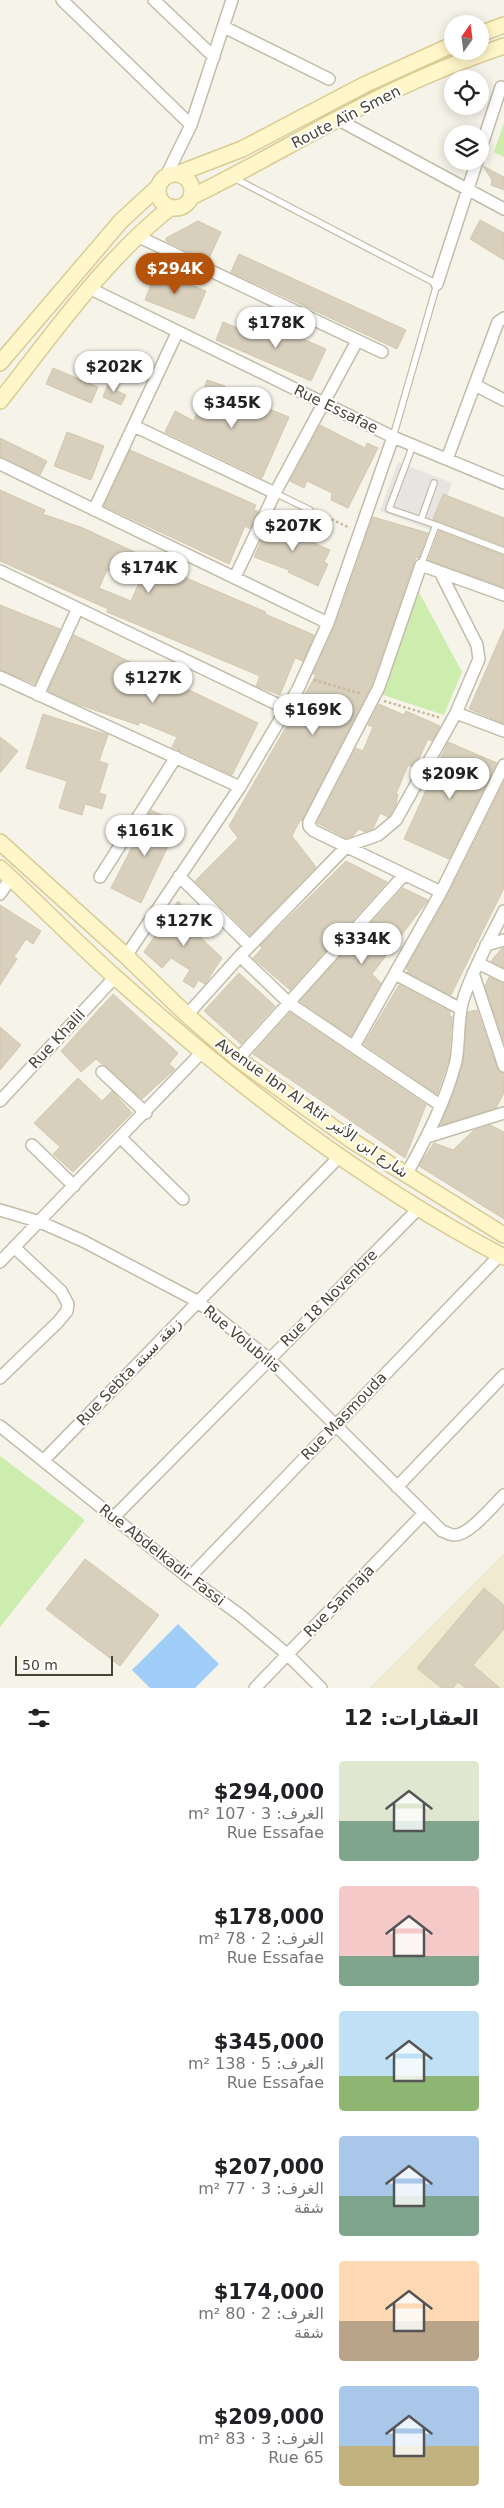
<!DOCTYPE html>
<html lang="ar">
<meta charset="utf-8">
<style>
body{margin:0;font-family:"DejaVu Sans",Vazirmatn,sans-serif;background:#f2f2f2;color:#202124;direction:rtl;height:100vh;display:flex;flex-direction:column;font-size:19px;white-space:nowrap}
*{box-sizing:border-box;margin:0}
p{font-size:16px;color:#757577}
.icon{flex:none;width:28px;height:28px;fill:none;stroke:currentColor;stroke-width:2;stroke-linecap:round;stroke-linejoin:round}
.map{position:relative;height:1688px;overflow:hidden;direction:ltr}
.drawer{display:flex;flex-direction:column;background:#fff;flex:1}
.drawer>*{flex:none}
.needle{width:32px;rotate:14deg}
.fabs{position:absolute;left:444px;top:15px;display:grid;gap:10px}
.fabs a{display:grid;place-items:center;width:45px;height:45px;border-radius:50%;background:#fff;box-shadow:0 2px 12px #0003;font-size:25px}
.scale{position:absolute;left:15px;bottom:12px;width:98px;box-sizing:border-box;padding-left:5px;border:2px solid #4a4436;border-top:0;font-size:14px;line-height:18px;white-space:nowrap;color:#4a4436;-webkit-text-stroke:4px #fff;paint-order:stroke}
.price{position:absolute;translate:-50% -42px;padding:0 11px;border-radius:18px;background:#fff;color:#222;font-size:16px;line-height:32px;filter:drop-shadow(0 1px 2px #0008)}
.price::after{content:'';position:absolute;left:50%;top:30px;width:15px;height:11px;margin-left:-8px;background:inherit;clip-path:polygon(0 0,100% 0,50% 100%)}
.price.on{background:#b45309;color:#fff}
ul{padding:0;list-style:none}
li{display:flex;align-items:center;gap:15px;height:125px;padding:0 25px}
li span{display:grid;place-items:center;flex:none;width:140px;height:100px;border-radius:5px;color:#555}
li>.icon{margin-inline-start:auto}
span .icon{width:60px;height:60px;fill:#fffc;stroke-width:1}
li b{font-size:21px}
h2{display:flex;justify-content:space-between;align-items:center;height:60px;padding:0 25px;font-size:21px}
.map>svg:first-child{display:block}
.education{fill:#f0ead1}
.green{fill:#ccedae}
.parking{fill:#e7e5e1}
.water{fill:#a0cdf7}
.building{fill:#d8d0bd;stroke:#d4c8af;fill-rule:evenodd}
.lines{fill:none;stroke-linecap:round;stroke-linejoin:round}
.lane-casing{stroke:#c2bcaa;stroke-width:8}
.street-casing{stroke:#c2bcaa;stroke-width:14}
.secondary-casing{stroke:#dacc95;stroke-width:18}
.path{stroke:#c5b99a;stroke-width:2.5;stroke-dasharray:2.5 2.5;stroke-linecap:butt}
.lane{stroke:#fff;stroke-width:5.5}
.street{stroke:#fff;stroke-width:11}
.secondary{stroke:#fff6c9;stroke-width:15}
.labels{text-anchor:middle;stroke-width:4;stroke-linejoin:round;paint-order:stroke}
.street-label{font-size:15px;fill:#4a4436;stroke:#fff}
</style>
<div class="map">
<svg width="504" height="1688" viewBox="0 0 504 1688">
<rect width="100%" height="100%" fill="#f6f3e9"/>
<!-- education -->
<path class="education" d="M504,1553V1688H369Z"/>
<!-- green -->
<path class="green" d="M504,123V157L494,152Z
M419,592L462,672L444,715L380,694Z
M0,1456L85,1520L0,1627Z"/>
<!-- parking -->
<path class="parking" d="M398,462L452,483L433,531L380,511Z"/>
<!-- water -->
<path class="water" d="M178,1624L219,1664L195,1688H150L132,1670Z"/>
<!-- building -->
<path class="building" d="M483,166L504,177V190L491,185L492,180Z
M480,220L504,233V260L470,239Z
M198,221L221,232L208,261L166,241V238Z
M239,254L406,330L397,349L231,272Z
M156,271L206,291L194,319L145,300Z
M223,322L259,337L266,323L326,349L311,381L216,340Z
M53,368L98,387L91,403L46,384Z
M110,379L120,383L117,391L126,395L121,405L103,397Z
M207,380L225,386L224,391L289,417L262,478L165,432L175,411L194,421Z
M320,425L365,448L367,443L378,448L348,508L331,500L332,493L307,481L304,488L290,481Z
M67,432L104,446L91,480L54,466Z
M0,438L47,461L40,475L0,457Z
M130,450L256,505L254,510L258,511L250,529L245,526L229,564L104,506Z
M0,490L45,510L43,514L83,528L139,554L137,557L266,612L265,614L314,635L303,661L295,658L280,695L256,686L260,676L107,612L108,609L0,561ZM107,570L139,583L131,601L99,588Z
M443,494L504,518V546L433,519Z
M272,517L297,526L294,534L330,550L324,562L328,564L318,586L288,572L289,570L254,557Z
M373,517L428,533L419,558L416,557L372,684L302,821L300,820L292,836L316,867L250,935L195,881L238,838L229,826L316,675L313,674L335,626Z
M439,531L504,556V587L428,560Z
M0,605L60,629L35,684L0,670Z
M504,629V723L469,709Z
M74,635L258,723L232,775L172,747L177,737L140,722L138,725L74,703L48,691Z
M379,704L404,715L406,711L440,726L432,741L428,739L415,768L408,765L396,794L398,795L396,804L390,815L388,817L380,813L373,829L365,832L359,829L353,836L346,838L317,823L356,748L363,751L373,727L368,725Z
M43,714L108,735L99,761L108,764L99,793L106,795L102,809L85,804L82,815L59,808L67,781L26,768Z
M0,737L18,751L0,773Z
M448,742L497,763L449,859L404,839Z
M504,782V888L451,995L407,972L409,970L406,969L448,895Z
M151,810L179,823L141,903L111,888Z
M346,861L387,882L290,990L253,958L262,948L260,946Z
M403,888L428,900L372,974L381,983L351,1036L300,1001Z
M178,901L200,927L197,930L202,934L200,937L222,958L205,984L198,980L194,988L183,981L190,970L171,958L162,968L144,952Z
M0,905L41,931L33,944L26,939L14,957L17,959L0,985Z
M502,948H504V968L491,961Z
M239,973L275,1006L241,1044L204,1011Z
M489,977L504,983V1042L485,986Z
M399,985L450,1012V1017L452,1016L449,1059L437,1094L364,1044Z
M113,994L178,1053L169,1064L175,1069L142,1099L96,1059L81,1072L61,1051Z
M477,1010L497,1068L504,1073V1093L496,1108L441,1125L463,1063L468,1012Z
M290,1013L426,1105L405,1158L253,1054Z
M0,1027L21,1045L0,1070Z
M78,1078L102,1101L112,1091L132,1113L73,1172L53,1154L60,1147L34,1123Z
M490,1125L504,1132V1219L419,1166L434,1143L453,1150L473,1131Z
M85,1559L159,1615L120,1666L46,1609Z
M484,1588L504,1605V1629L473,1665L500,1688H465L458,1682L453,1688H441L417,1668Z"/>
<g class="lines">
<defs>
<path id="lane" d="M234,178L437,284L393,437
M413,445L389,509L436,525
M275,493L310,510
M421,520L434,483
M421,565L436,525L504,551"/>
<path id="street" d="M62,0L191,125
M154,0L214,57
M224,27L329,79
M337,119L504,209
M480,151L501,87
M166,176L191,125L232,0
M137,236L382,352
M437,284L477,161
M91,289L393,437L504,483
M475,385L504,400
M134,426L275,493
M447,459L498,322L504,318
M0,464L328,623
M94,510L177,333
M0,571L287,709
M235,577L275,493L357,341
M0,677L240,787
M38,695L77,610
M456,713L504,731
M179,876L250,946
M100,877L176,757
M441,892L314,831L309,826V822L379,687L421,565L504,595
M0,894L11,878
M486,945L504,940
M126,956L240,787L298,689L328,623L393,437
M240,956L289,1003L440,1105
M478,963L504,976
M473,973L504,1066
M395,974L461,1009
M187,1015L240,956L347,846L378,835L396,820L456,713L479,659L477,645L440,572
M354,1046L441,892L504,765
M238,1059L404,875
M102,1072L146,1113
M0,1101L115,977
M427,1137L504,1113
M121,1138L183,1199
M32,1145L74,1186
M406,1175C426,1139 446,1101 456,1061C460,1040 457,1017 464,997C474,967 490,939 504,911
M0,1210L40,1222L83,1241L197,1301L269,1359L442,1531C446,1532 450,1535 454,1535C469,1536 493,1505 504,1495
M0,1262L202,1052
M0,1378L58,1322L67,1311L68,1304L61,1291L14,1247
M0,1426L189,1578L240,1615L288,1655L321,1688
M44,1460L340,1156
M397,1487L504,1375
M113,1518L419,1208
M189,1578L500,1255
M255,1688L423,1514"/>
<path id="secondary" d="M480,34L504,25
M177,174L242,149L364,85L452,45
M158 191a17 17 0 1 1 34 0a17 17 0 1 1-34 0Z
M191,197C241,173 287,146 336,120C389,91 447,65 504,46
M0,363L121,221L159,186
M0,401C53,334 104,260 171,207
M0,842L126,956L187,1015L238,1059L351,1140L504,1235
M0,868C39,904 76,942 115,977C234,1083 363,1183 504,1257"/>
</defs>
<!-- lane casing -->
<use href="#lane" class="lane-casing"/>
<!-- street casing -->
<use href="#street" class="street-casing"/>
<!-- secondary casing -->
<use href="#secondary" class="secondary-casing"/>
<!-- path -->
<path class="path" d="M318,513L350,528
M314,680L362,694
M384,701L441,718"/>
<!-- lane -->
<use href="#lane" class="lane"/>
<!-- street -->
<use href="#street" class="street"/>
<!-- secondary -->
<use href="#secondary" class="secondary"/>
</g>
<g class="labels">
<!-- street labels -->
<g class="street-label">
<text transform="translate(346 117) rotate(-27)" y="5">Route Aïn Smen</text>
<text transform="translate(336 409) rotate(26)" y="5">Rue Essafae</text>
<text transform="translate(57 1039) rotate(-47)" y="5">Rue Khalil</text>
<text transform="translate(312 1108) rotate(35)" y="5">Avenue Ibn Al Atir شارع ابن الأثير</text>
<text transform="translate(329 1298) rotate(-45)" y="5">Rue 18 Novenbre</text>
<text transform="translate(242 1339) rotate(40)" y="5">Rue Volubilis</text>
<text transform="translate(129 1372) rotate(-46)" y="5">Rue Sebta زنقة سبتة</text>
<text transform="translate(344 1416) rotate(-46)" y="5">Rue Masmouda</text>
<text transform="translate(162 1555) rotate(38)" y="5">Rue Abdelkadir Fassi</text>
<text transform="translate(339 1601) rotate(-46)" y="5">Rue Sanhaja</text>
</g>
</g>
</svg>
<div class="fabs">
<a><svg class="needle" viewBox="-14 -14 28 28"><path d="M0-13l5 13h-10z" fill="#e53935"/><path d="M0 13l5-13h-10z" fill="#757577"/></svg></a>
<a><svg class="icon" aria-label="locate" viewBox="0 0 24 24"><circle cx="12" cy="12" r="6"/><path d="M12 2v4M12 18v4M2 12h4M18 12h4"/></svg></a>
<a><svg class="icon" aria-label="layers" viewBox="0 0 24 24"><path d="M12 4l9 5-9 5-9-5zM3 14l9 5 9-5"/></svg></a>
</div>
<div class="scale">50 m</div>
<b class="price on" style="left:175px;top:295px">$294K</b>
<b class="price" style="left:276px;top:349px">$178K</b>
<b class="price" style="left:114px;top:393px">$202K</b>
<b class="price" style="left:232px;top:429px">$345K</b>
<b class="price" style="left:293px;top:552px">$207K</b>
<b class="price" style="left:149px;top:594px">$174K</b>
<b class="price" style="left:153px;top:704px">$127K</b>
<b class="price" style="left:313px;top:736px">$169K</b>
<b class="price" style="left:450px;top:800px">$209K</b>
<b class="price" style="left:145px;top:857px">$161K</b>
<b class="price" style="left:184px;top:947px">$127K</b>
<b class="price" style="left:362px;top:965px">$334K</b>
</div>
<section class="drawer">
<h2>العقارات: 12<svg class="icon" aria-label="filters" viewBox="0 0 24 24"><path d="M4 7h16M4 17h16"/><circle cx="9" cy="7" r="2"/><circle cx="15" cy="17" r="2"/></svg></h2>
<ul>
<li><span style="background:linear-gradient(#dfe7d0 60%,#7fa58c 0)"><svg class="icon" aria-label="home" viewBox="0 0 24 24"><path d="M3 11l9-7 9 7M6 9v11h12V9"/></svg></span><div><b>$294,000</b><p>الغرف: 3 · 107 m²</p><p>Rue Essafae</p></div></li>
<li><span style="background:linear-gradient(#f6c9c9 70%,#7fa58c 0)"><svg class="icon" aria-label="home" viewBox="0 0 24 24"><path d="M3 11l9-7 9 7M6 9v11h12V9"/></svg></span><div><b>$178,000</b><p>الغرف: 2 · 78 m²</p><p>Rue Essafae</p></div></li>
<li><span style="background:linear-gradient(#bfe0f5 65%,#8fb573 0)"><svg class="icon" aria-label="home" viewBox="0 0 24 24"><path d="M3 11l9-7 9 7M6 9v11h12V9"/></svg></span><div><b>$345,000</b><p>الغرف: 5 · 138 m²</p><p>Rue Essafae</p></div></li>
<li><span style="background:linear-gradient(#a9c7e8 60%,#7fa58c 0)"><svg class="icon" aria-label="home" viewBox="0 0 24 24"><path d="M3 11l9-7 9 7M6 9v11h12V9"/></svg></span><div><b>$207,000</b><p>الغرف: 3 · 77 m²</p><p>شقة</p></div></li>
<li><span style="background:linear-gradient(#ffd9b3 60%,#b9a48a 0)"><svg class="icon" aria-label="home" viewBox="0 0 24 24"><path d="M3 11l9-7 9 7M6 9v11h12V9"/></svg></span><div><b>$174,000</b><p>الغرف: 2 · 80 m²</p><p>شقة</p></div></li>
<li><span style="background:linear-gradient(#a9c7e8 60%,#c2b280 0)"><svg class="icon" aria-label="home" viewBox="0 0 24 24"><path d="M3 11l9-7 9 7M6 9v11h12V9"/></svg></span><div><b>$209,000</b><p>الغرف: 3 · 83 m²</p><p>Rue 65</p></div></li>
</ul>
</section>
